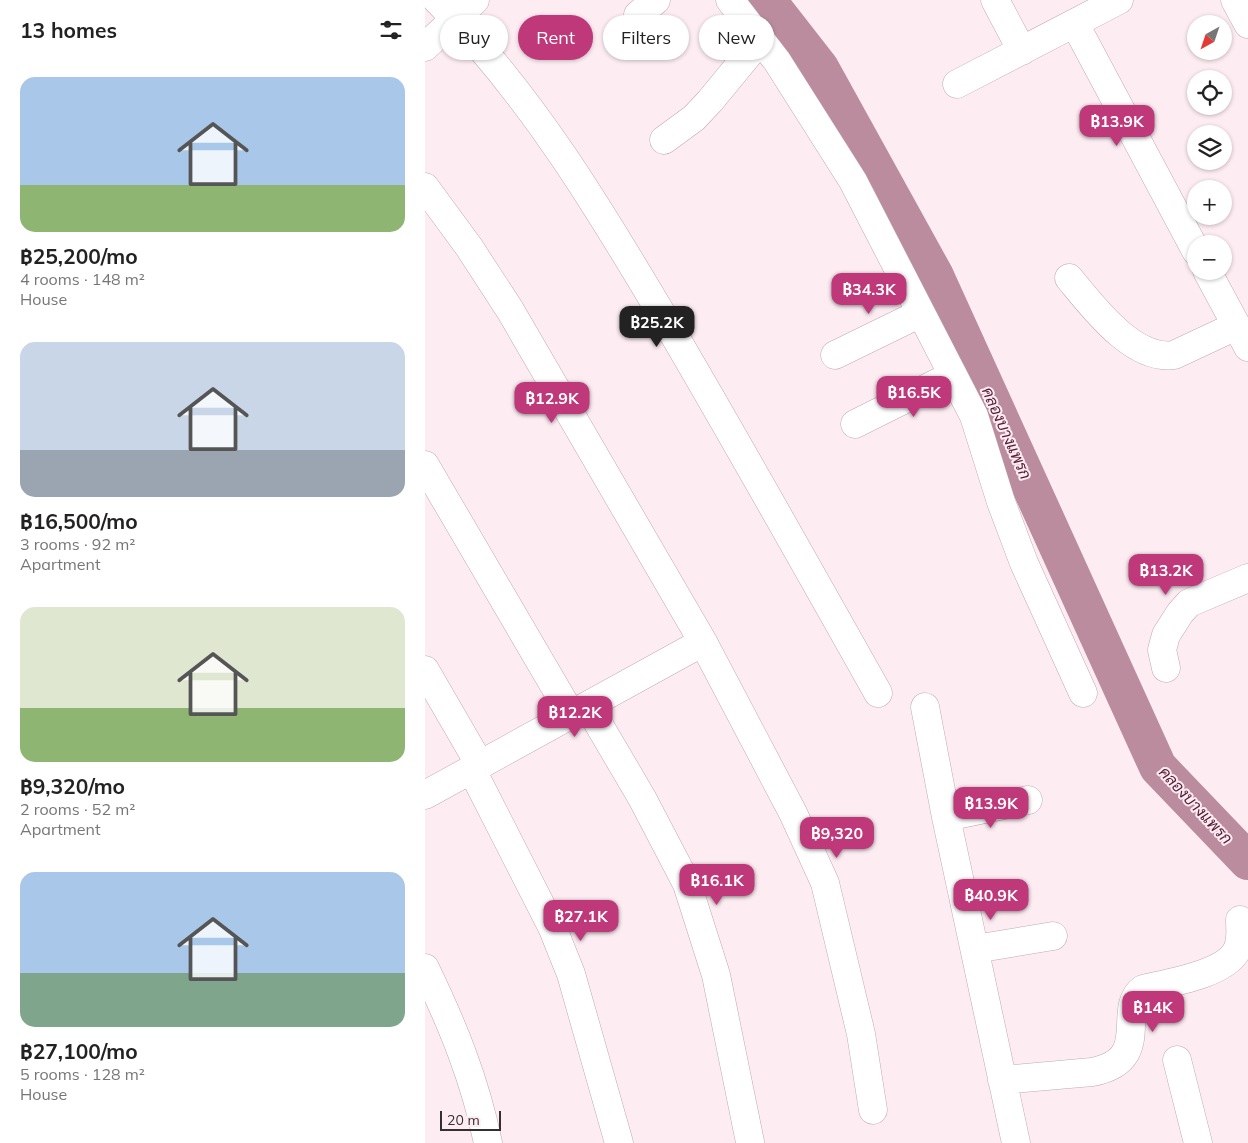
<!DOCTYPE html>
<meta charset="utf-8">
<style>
body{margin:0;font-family:Mulish,Sarabun,sans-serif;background:#f2f2f2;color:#222;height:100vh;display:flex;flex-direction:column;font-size:19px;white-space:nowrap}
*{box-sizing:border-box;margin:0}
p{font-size:16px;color:#767676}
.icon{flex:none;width:28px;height:28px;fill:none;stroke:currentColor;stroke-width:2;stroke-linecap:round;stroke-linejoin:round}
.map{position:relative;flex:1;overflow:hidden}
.sheet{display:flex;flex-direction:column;background:#fff;width:425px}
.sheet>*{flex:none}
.hud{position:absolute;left:15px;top:15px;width:475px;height:45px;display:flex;gap:10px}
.needle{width:32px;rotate:220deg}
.controls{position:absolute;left:762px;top:15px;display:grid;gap:10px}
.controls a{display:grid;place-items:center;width:45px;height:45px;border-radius:50%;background:#fff;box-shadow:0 1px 4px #0004;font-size:25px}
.scale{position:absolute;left:15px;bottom:12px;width:61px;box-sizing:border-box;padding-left:5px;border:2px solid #372e31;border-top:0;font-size:14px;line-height:18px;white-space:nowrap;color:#372e31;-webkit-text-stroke:4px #fdedf3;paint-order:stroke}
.price{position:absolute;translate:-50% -42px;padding:0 11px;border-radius:10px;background:#be387a;color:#fff;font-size:16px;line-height:32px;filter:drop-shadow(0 1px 2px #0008)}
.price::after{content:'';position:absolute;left:50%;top:30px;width:15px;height:11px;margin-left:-8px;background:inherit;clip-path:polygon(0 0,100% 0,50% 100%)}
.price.on{background:#222;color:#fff}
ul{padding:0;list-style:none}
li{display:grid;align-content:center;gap:10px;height:265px;padding:0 20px}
li span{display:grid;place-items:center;height:155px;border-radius:15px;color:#555}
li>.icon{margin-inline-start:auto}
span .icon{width:90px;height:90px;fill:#fffc;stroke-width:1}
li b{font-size:21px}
h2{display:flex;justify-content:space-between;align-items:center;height:60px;padding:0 20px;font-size:21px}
.chip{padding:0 18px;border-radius:22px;background:#fff;box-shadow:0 1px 4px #0004;font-size:18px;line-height:45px}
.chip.on{background:#be387a;color:#fff}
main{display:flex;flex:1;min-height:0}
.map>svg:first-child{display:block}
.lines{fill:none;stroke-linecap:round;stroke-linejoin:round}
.river{stroke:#bb8c9e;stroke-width:38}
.minor-casing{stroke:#c1a9b1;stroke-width:29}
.minor{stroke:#fff;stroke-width:28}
.labels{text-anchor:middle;stroke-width:4;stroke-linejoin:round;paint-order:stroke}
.water-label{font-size:16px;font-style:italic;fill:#561d37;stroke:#fdedf3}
</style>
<main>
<section class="sheet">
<h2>13 homes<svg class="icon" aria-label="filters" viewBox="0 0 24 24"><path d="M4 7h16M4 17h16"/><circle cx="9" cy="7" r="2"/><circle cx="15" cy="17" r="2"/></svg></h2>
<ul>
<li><span style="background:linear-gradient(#a9c7e8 70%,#8fb573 0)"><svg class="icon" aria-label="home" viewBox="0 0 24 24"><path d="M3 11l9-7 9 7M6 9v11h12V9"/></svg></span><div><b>฿25,200/mo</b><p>4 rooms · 148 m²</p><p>House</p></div></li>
<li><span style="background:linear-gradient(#c9d6e8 70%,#9aa5b1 0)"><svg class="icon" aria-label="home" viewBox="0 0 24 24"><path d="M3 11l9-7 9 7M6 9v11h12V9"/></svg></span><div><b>฿16,500/mo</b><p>3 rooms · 92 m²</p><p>Apartment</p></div></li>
<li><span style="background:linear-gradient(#dfe7d0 65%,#8fb573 0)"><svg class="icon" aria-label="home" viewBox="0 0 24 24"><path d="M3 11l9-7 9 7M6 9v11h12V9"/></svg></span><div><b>฿9,320/mo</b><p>2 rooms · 52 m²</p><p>Apartment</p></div></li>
<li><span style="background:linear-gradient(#a9c7e8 65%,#7fa58c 0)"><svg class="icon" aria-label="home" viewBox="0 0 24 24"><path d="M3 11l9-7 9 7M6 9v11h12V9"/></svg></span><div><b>฿27,100/mo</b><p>5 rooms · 128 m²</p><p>House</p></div></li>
</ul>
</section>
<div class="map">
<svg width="823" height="1143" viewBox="0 0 823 1143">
<rect width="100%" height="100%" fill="#fdedf3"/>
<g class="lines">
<!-- river -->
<path class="river" d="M342,0L395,68L510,276L733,767L823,861"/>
<defs>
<path id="minor" d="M12,0C106,95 174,208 242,323C314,445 383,569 453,693
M305,0L352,61L428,181L549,416L576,502L599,563L658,693
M570,0L597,51
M810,0L823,24
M213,15L231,0
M650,24L771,251
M0,47L50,0
M532,84L694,0
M239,140L269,118L285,101L336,39
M0,187L44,247L85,310L278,642L368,813L400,883L436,1034L448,1110
M782,271L823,347
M644,278C668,307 708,361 749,355L811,326
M410,355L496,313
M430,424L528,375
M0,465L147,716
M741,668L737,650L741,635L755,613L764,603L823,578
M0,670L55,765
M163,706L217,798L262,884L291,975L325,1142
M500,707L521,817L591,1143
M47,770L128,929L146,974L194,1143
M0,795L278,642
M521,817L603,800
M550,949L628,936
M0,968C28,1026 50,1080 63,1143
M752,1060L773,1143
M577,1080L667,1072C730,1060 690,1009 718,989C743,983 801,974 812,950C817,940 815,930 815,920"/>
</defs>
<!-- minor casing -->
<use href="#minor" class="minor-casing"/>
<!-- minor -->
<use href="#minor" class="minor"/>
</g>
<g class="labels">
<!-- water labels -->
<g class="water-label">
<text transform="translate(582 433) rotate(66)" y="6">คลองบางแพรก</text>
<text transform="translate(771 805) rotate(47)" y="6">คลองบางแพรก</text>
</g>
</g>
</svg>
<div class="controls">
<a><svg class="needle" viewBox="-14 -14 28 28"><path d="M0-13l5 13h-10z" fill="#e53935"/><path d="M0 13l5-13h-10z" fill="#767676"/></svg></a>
<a><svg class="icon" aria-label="locate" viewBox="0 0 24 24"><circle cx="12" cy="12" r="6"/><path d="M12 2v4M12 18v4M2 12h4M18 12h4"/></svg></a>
<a><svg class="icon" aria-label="layers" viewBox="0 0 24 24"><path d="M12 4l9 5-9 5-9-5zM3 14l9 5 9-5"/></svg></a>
<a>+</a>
<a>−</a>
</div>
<div class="scale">20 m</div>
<b class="price" style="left:692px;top:147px">฿13.9K</b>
<b class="price" style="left:444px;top:315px">฿34.3K</b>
<b class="price on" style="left:232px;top:348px">฿25.2K</b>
<b class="price" style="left:489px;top:418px">฿16.5K</b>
<b class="price" style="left:127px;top:424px">฿12.9K</b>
<b class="price" style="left:741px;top:596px">฿13.2K</b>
<b class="price" style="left:150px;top:738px">฿12.2K</b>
<b class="price" style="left:566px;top:829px">฿13.9K</b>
<b class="price" style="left:412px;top:859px">฿9,320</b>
<b class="price" style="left:292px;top:906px">฿16.1K</b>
<b class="price" style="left:566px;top:921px">฿40.9K</b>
<b class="price" style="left:156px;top:942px">฿27.1K</b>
<b class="price" style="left:728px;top:1033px">฿14K</b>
<div class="hud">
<a class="chip">Buy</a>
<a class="chip on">Rent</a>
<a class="chip">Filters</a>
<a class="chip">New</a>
</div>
</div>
</main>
